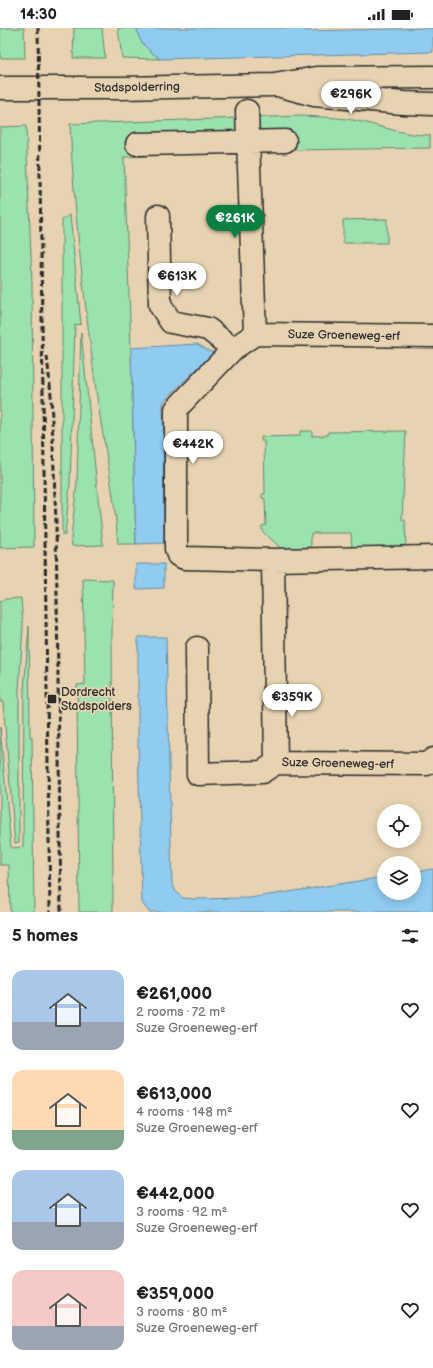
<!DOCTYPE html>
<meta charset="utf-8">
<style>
body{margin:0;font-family:"Balsamiq Sans",sans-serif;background:#f2f2f2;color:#202124;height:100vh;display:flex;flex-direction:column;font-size:15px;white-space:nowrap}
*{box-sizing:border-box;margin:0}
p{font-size:13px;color:#757577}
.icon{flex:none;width:22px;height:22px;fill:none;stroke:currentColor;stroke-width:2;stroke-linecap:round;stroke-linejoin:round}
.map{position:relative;height:884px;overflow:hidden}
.sheet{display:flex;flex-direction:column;background:#fff;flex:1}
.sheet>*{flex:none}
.fabs{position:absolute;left:377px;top:776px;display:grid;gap:8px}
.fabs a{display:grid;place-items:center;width:44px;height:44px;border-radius:50%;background:#fff;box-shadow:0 2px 10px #0003;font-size:20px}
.price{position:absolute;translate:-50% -34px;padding:0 9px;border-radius:14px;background:#fff;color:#222;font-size:13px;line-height:26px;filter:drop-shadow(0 1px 2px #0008)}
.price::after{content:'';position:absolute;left:50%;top:24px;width:12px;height:9px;margin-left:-6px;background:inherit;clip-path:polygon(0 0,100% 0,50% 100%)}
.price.on{background:#0b8043;color:#fff}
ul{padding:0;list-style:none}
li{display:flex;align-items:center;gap:12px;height:100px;padding:0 12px}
li span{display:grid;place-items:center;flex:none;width:112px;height:80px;border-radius:12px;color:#555}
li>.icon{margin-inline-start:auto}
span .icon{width:48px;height:48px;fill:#fffc;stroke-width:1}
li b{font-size:17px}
h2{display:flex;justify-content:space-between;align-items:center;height:48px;padding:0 12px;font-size:17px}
.status{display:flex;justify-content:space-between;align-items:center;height:28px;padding:0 20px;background:#fff;direction:ltr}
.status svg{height:11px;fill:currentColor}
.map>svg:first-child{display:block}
.green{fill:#9be2af;stroke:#63866d}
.water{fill:#90cbf0;stroke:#688ba1}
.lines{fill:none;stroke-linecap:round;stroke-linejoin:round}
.minor-casing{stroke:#2b2b2b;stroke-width:25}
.minor{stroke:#e7d3b1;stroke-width:22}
.rail{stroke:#2b2b2b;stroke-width:3;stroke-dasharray:6 3;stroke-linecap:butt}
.poi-dot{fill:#2b2b2b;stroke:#e7d3b1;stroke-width:1.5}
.labels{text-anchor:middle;stroke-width:3.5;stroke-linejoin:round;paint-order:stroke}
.street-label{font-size:12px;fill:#2b2b2b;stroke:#e7d3b1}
.poi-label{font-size:12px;fill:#2b2b2b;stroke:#e7d3b1;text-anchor:start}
</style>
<div class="status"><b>14:30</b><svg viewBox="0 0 49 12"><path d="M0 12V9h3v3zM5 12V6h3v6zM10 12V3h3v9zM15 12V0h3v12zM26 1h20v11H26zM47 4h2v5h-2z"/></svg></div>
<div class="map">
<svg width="433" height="884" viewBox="0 0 433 884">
<rect width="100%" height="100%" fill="#e7d3b1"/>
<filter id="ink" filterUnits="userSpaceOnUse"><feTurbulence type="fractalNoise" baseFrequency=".025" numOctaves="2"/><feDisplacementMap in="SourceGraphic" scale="8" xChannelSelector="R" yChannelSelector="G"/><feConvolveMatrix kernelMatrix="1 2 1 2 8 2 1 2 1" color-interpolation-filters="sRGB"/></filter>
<g filter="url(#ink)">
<!-- green -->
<path class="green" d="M0,0H24L25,30H0Z
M74,0H102L105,30H73Z
M118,0H137C138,15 149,22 160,31L122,30Z
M300,88C320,89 339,89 358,93C382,98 406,108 430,107V120L292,122V102L149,105L148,128L124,129L131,320L136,516H118C115,467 104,418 97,369C85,278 74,187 70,96Z
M26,98L32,256L34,519L0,520V99Z
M70,187L81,296L75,297L70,456L65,507H62V192Z
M387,191V215H343V192Z
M81,304L103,517L72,518L71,510L77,455Z
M300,403H312V408L328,407V404L406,403L402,492H405L406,520H352L351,505H311V523H284L262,503V498L266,497L265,471L262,470V466H265L264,413H261V409L300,408Z
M83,551L113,552L112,606L113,884H79L77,657L85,656Z
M21,570L23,598L19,662V814L15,815L3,674H0V573L6,571Z
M29,598L30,709H32L34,884H10L9,837H0V699L11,820L23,819L24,662Z"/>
<!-- water -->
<path class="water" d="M137,0H306V3L433,0V24L160,31C149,22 138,15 137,0Z
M197,316L213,325L163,374L164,515L136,516L131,320Z
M136,536H164V560L136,561Z
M138,609H166L171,819L172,855L176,864L183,870L194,871L250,870L384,849V865H414V844L433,841V884H149L142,875L138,716Z"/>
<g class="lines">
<defs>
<path id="minor" d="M281,58L314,67L403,75L433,76
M0,60H121L274,57L317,50L433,49
M247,83L255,306
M137,116L285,113
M158,188L160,277L171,294L208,301L233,321
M433,308L255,306L233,321L176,381V521L178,527L184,530L273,532L433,529
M273,532L276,735L427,736L433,731
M197,620L198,746L262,744L276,735"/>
</defs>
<!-- minor casing -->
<use href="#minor" class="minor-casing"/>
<!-- minor -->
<use href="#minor" class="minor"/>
<!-- rail -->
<path class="rail" d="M38,0L50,884
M47,328L51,367L56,494L61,884"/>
</g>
</g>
<!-- markers -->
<rect class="poi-dot" x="47" y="666" width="10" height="10" rx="2"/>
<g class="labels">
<!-- street labels -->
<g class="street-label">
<text transform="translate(137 59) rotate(-1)" y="4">Stadspolderring</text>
<text transform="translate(344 307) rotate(1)" y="4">Suze Groeneweg-erf</text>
<text transform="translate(338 735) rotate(1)" y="4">Suze Groeneweg-erf</text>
</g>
<!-- poi labels -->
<g class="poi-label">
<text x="61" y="668">Dordrecht<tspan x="61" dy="14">Stadspolders</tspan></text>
</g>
</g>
</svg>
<div class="fabs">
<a><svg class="icon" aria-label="locate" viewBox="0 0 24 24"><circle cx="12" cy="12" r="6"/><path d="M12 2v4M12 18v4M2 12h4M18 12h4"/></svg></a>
<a><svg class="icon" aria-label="layers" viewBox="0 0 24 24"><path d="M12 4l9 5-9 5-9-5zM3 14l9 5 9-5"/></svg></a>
</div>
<b class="price" style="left:351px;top:87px">€296K</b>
<b class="price on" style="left:235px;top:211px">€261K</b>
<b class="price" style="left:177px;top:269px">€613K</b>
<b class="price" style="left:193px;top:437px">€442K</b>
<b class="price" style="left:292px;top:690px">€359K</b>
</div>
<section class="sheet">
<h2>5 homes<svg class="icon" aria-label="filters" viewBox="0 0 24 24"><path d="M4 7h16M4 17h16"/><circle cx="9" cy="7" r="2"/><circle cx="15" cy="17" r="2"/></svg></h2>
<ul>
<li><span style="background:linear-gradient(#a9c7e8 65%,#9aa5b1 0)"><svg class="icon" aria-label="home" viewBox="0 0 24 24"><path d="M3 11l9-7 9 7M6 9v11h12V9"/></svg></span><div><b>€261,000</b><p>2 rooms · 72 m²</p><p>Suze Groeneweg-erf</p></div><svg class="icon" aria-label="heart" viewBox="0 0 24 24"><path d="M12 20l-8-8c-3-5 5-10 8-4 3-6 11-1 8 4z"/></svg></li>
<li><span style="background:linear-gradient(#ffd9b3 75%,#7fa58c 0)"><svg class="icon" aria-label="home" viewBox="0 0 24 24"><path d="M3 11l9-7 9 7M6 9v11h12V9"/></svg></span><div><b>€613,000</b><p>4 rooms · 148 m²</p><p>Suze Groeneweg-erf</p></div><svg class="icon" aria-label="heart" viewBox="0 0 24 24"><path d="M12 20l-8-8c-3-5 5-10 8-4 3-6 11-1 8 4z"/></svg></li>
<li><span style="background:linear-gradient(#a9c7e8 65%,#9aa5b1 0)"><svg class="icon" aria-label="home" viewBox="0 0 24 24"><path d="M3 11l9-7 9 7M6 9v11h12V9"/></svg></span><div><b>€442,000</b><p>3 rooms · 92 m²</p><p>Suze Groeneweg-erf</p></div><svg class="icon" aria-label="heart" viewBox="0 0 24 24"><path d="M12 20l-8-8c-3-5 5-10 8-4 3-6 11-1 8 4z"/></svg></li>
<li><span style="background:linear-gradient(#f6c9c9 70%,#9aa5b1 0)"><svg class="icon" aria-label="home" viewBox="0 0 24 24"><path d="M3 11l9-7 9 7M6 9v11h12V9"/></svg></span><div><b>€359,000</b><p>3 rooms · 80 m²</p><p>Suze Groeneweg-erf</p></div><svg class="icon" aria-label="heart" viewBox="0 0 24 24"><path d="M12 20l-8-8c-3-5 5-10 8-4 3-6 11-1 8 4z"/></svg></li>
</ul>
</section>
